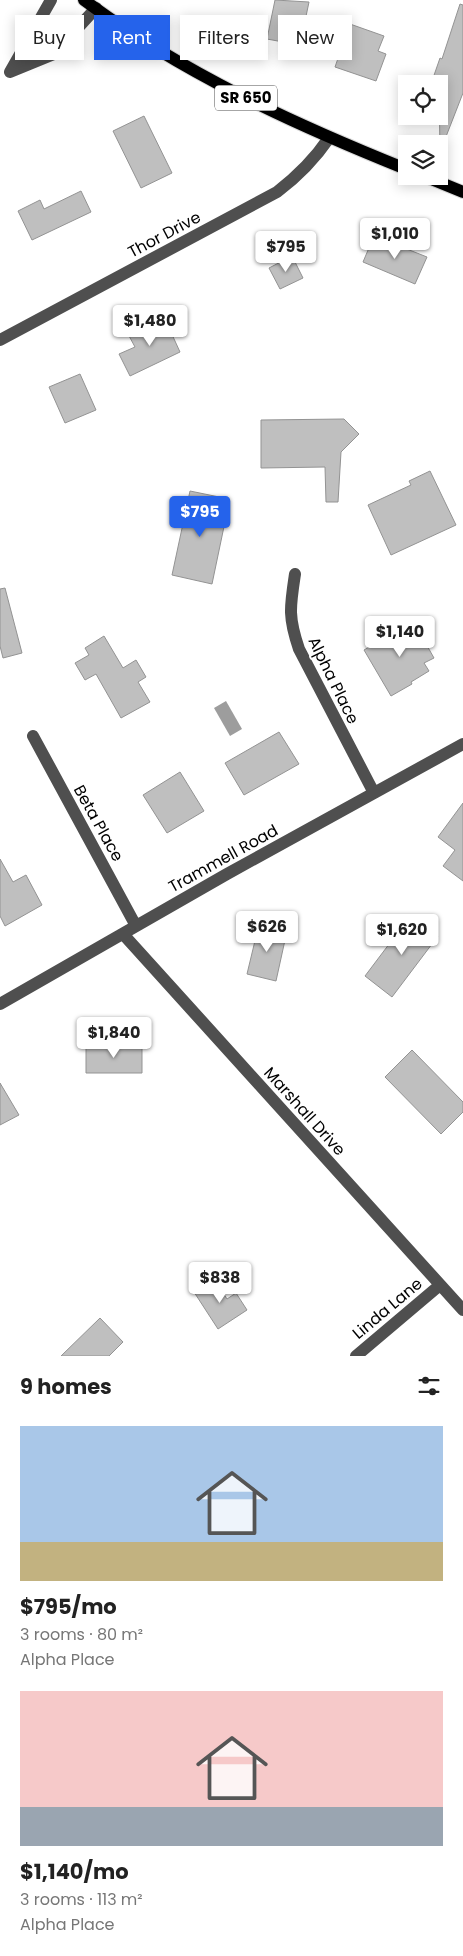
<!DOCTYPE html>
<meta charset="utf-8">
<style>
body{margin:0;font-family:Poppins,sans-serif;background:#f6f6f6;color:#222;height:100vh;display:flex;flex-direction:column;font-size:19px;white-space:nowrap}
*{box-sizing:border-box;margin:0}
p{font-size:16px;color:#767676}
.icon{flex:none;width:28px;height:28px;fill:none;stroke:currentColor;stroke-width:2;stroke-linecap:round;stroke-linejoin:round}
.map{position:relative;height:1356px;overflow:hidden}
.panel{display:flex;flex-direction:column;background:#fff;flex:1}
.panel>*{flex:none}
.top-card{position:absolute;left:15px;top:15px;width:434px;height:45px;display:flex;gap:10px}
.fabs{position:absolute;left:398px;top:75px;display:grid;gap:10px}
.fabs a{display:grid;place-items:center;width:50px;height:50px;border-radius:0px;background:#fff;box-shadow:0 2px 12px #0003;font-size:25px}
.price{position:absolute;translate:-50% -42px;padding:0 11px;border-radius:5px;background:#fff;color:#222;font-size:16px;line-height:32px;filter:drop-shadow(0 1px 2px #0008)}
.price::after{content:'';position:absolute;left:50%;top:30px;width:15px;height:11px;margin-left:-8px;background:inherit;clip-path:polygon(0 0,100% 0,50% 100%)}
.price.active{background:#2563eb;color:#fff}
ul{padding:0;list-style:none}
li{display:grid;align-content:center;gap:10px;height:265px;padding:0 20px}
li span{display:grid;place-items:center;height:155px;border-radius:0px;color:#555}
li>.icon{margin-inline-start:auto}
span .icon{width:90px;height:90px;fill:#fffc;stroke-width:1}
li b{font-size:21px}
h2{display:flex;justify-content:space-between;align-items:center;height:60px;padding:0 20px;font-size:21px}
.chip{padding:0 18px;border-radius:0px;background:#fff;box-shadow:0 2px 12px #0003;font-size:18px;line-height:45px}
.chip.active{background:#2563eb;color:#fff}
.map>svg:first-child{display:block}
.water{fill:#9d9d9d}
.building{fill:#bfbfbf;stroke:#939393}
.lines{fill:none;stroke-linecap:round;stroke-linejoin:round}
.major-casing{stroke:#dbdbdb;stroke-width:14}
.minor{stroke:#4f4f4f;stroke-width:12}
.major{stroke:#000;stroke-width:12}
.labels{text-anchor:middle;stroke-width:4;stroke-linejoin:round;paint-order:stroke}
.shield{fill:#fff;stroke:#4c4c4c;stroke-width:1}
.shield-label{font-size:15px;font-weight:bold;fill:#000}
.street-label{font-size:16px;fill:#000;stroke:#fff}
</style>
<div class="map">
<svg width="463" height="1356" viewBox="0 0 463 1356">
<rect width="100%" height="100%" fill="#fff"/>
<!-- water -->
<path class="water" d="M226,701L242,729L230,736L214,708Z"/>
<!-- building -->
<path class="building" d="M275,0L309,2L305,21L315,23L310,47L267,39Z
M460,4L463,5V93L440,152L439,84H431L440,58L442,59Z
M350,24L384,36L378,51L386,54L376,81L335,67Z
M144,116L172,173L141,188L113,131Z
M81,191L91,212L32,240L18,211L40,200L44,209Z
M374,236L427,257L415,284L363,262Z
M292,256L303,278L280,289L269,268Z
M164,317L180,352L130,376L119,354L135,347L128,334Z
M80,374L96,410L65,423L49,387Z
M344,419L359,434L341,452L338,502H326L325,467L261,468V420Z
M430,471L456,525L391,555L368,505L411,485L409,481Z
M190,491L224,498L220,515L226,517L212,584L172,575Z
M5,588L22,653L3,658L0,646V589Z
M413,621L434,658L424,663L429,671L411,682L412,684L391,696L364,650Z
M104,636L123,668L136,660L146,677L138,682L150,702L121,718L96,674L85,680L75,663L89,655L85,648Z
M279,732L299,764L244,795L225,763Z
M180,772L204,811L167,833L143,795Z
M463,803V881L443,866L455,850L438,837Z
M0,859L13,882L26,875L42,905L5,926L0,916Z
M411,915L438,936L392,997L365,976Z
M259,924L287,931L276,981L247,974Z
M86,1045H142V1073H86Z
M412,1050L463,1102V1112L441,1134L385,1077Z
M0,1083L19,1115L0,1125Z
M214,1279L227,1299L236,1293L247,1310L218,1329L194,1292Z
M100,1318L123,1342L109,1356H61Z"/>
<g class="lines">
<defs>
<path id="major" d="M84,0C182,73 294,124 406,169
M424,176L463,192"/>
</defs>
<!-- major casing -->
<use href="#major" class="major-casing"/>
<!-- minor -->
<path class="minor" d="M10,72L54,54L96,8
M10,72L51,0
M0,340L277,192C298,176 314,160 329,138
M295,574C290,607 288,617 299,649L374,793
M33,736L136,926
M123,934L463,1310
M0,1004L227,874L463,744
M356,1356L440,1285"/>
<!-- major -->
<use href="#major" class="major"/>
</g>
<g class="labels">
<!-- shield labels -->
<rect class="shield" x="215" y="85.5" width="62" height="25" rx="4"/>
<g class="shield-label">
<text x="246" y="103">SR 650</text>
</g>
<!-- street labels -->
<g class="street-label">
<text transform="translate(164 234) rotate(-28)" y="6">Thor Drive</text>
<text transform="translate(334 680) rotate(64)" y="6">Alpha Place</text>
<text transform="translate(99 823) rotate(61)" y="6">Beta Place</text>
<text transform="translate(223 858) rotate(-29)" y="6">Trammell Road</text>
<text transform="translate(305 1111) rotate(48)" y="6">Marshall Drive</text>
<text transform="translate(387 1308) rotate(-40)" y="6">Linda Lane</text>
</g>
</g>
</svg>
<div class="fabs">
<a><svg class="icon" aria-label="locate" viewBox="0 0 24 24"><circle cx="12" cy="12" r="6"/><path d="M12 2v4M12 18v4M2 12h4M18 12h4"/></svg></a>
<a><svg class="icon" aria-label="layers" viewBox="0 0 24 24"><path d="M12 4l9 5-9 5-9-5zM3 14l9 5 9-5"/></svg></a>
</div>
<b class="price" style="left:395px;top:260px">$1,010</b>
<b class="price" style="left:286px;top:273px">$795</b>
<b class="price" style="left:150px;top:347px">$1,480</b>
<b class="price active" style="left:200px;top:538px">$795</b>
<b class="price" style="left:400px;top:658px">$1,140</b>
<b class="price" style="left:267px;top:953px">$626</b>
<b class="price" style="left:402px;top:956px">$1,620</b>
<b class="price" style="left:114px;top:1059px">$1,840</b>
<b class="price" style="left:220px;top:1304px">$838</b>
<div class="top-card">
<a class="chip">Buy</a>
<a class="chip active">Rent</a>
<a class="chip">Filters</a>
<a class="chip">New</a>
</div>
</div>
<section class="panel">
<h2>9 homes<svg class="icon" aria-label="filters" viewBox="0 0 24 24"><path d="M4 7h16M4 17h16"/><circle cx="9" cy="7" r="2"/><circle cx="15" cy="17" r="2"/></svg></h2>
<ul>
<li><span style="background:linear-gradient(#a9c7e8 75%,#c2b280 0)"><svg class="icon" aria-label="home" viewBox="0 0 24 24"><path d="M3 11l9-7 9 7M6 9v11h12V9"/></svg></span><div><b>$795/mo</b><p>3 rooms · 80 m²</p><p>Alpha Place</p></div></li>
<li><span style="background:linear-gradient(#f6c9c9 75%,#9aa5b1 0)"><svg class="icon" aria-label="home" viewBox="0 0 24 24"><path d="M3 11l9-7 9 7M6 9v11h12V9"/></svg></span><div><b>$1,140/mo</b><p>3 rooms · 113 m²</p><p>Alpha Place</p></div></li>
</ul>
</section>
